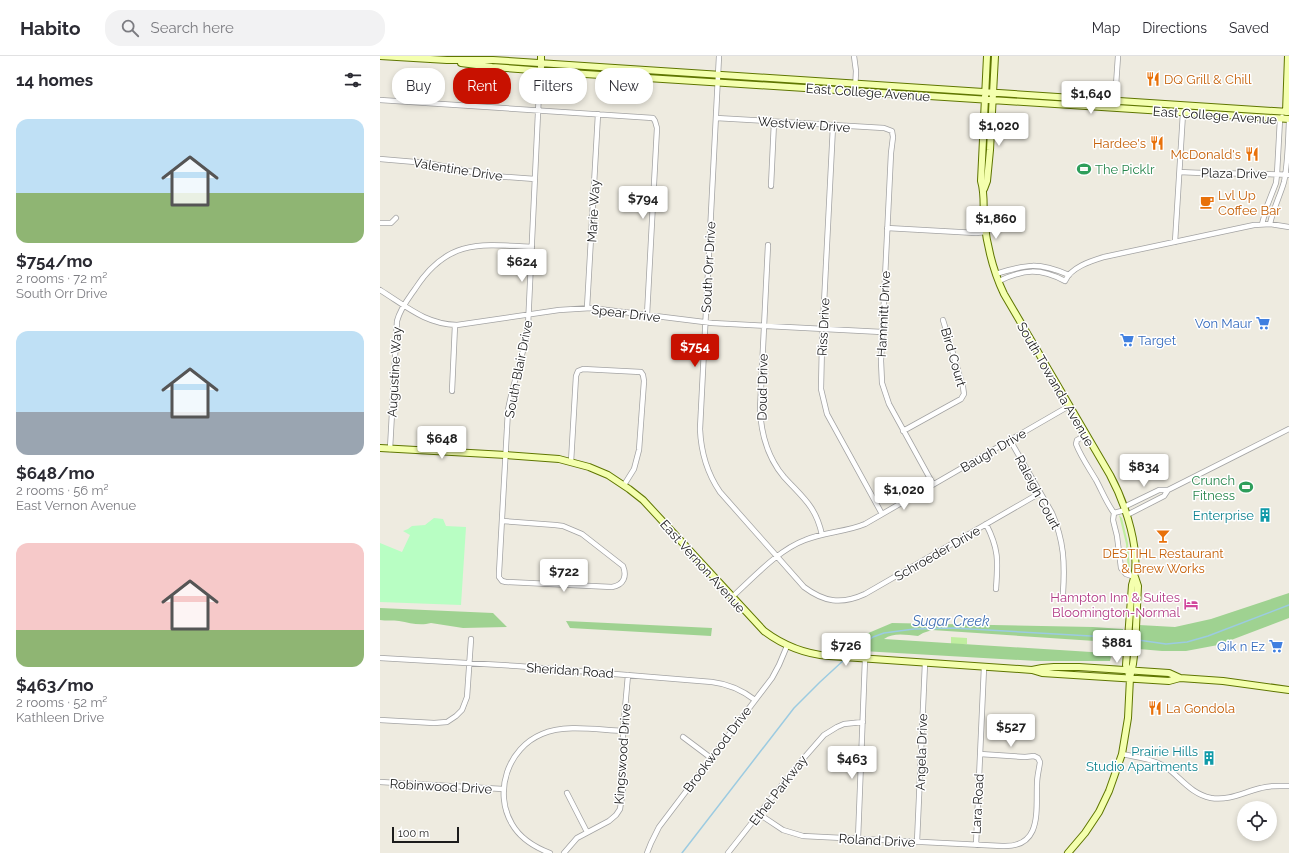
<!DOCTYPE html>
<meta charset="utf-8">
<style>
body{margin:0;font-family:Raleway,sans-serif;background:#f2f2f3;color:#2b2b33;height:100vh;display:flex;flex-direction:column;font-size:15px;white-space:nowrap}
*{box-sizing:border-box;margin:0}
p{font-size:13px;color:#7c7c81}
.icon{flex:none;width:22px;height:22px;fill:none;stroke:currentColor;stroke-width:2;stroke-linecap:round;stroke-linejoin:round}
.map{position:relative;flex:1;overflow:hidden}
.side{display:flex;flex-direction:column;background:#fff;width:380px}
.side>*{flex:none}
.top-card{position:absolute;left:12px;top:12px;width:380px;height:36px;display:flex;gap:8px}
.tools{position:absolute;left:857px;top:745px;display:grid;gap:8px}
.tools a{display:grid;place-items:center;width:40px;height:40px;border-radius:50%;background:#fff;box-shadow:0 2px 6px #0003;font-size:20px}
.scale{position:absolute;left:12px;bottom:10px;width:67px;box-sizing:border-box;padding-left:4px;border:2px solid #1c1c1c;border-top:0;font-size:11px;line-height:14px;white-space:nowrap;color:#1c1c1c;-webkit-text-stroke:3px #fff;paint-order:stroke}
.price{position:absolute;translate:-50% -34px;padding:0 9px;border-radius:4px;background:#fff;color:#222;font-size:13px;line-height:26px;filter:drop-shadow(0 1px 2px #0008)}
.price::after{content:'';position:absolute;left:50%;top:24px;width:12px;height:9px;margin-left:-6px;background:inherit;clip-path:polygon(0 0,100% 0,50% 100%)}
.price.active{background:#c81100;color:#fff}
ul{padding:0;list-style:none}
li{display:grid;align-content:center;gap:8px;height:212px;padding:0 16px}
li span{display:grid;place-items:center;height:124px;border-radius:12px;color:#555}
li>.icon{margin-inline-start:auto}
span .icon{width:72px;height:72px;fill:#fffc;stroke-width:1}
li b{font-size:17px}
h2{display:flex;justify-content:space-between;align-items:center;height:48px;padding:0 16px;font-size:17px}
.pill{padding:0 14px;border-radius:16px;background:#fff;box-shadow:0 2px 6px #0003;font-size:14px;line-height:36px}
.pill.active{background:#c81100;color:#fff}
header{display:flex;align-items:center;gap:24px;box-sizing:border-box;height:56px;padding:0 20px;background:#fff;border-bottom:1px solid #e1e1e2}
header strong{font-size:19px}
nav{display:flex;gap:22px;margin-inline-start:auto;font-size:14px}
.search{width:280px;height:36px;background:#f2f2f3;display:flex;align-items:center;gap:10px;box-sizing:border-box;padding:0 14px;border-radius:16px;color:#7c7c81;font-size:15px}
main{display:flex;flex:1;min-height:0}
.map>svg:first-child{display:block}
.grass{fill:#c0eea0}
.forest{fill:#9fd291}
.park{fill:#b8fec3}
.lines{fill:none;stroke-linecap:round;stroke-linejoin:round}
.stream{stroke:#9ccbe1;stroke-width:1.5}
.street-casing{stroke:#a3a3a3;stroke-width:6}
.secondary-casing{stroke:#5f7600;stroke-width:8}
.street{stroke:#fff;stroke-width:4.5}
.secondary{stroke:#f4ffae;stroke-width:6}
.labels{text-anchor:middle;stroke-width:3;stroke-linejoin:round;paint-order:stroke}
.food-label{font-size:13px;fill:#c56008;stroke:#fff;text-anchor:start}
.street-label{font-size:13px;fill:#1c1c1c;stroke:#fff}
.leisure-label{font-size:13px;fill:#27864d;stroke:#fff;text-anchor:start}
.shop-label{font-size:13px;fill:#366cbe;stroke:#fff;text-anchor:end}
.culture-label{font-size:13px;fill:#0d838f;stroke:#fff;text-anchor:end}
.hotel-label{font-size:13px;fill:#b23c85;stroke:#fff;text-anchor:end}
.water-label{font-size:14px;font-style:italic;fill:#4070b3;stroke:#fff}
</style>
<header>
<strong>Habito</strong>
<div class="search"><svg class="icon" aria-label="search" viewBox="0 0 24 24"><circle cx="10" cy="10" r="6"/><path d="M15 15l6 6"/></svg>Search here</div>
<nav><a>Map</a><a>Directions</a><a>Saved</a></nav>
</header>
<main>
<section class="side">
<h2>14 homes<svg class="icon" aria-label="filters" viewBox="0 0 24 24"><path d="M4 7h16M4 17h16"/><circle cx="9" cy="7" r="2"/><circle cx="15" cy="17" r="2"/></svg></h2>
<ul>
<li><span style="background:linear-gradient(#bfe0f5 60%,#8fb573 0)"><svg class="icon" aria-label="home" viewBox="0 0 24 24"><path d="M3 11l9-7 9 7M6 9v11h12V9"/></svg></span><div><b>$754/mo</b><p>2 rooms · 72 m²</p><p>South Orr Drive</p></div></li>
<li><span style="background:linear-gradient(#bfe0f5 65%,#9aa5b1 0)"><svg class="icon" aria-label="home" viewBox="0 0 24 24"><path d="M3 11l9-7 9 7M6 9v11h12V9"/></svg></span><div><b>$648/mo</b><p>2 rooms · 56 m²</p><p>East Vernon Avenue</p></div></li>
<li><span style="background:linear-gradient(#f6c9c9 70%,#8fb573 0)"><svg class="icon" aria-label="home" viewBox="0 0 24 24"><path d="M3 11l9-7 9 7M6 9v11h12V9"/></svg></span><div><b>$463/mo</b><p>2 rooms · 52 m²</p><p>Kathleen Drive</p></div></li>
</ul>
</section>
<div class="map">
<svg width="909" height="797" viewBox="0 0 909 797">
<rect width="100%" height="100%" fill="#eeebe0"/>
<!-- grass -->
<path class="grass" d="M214,13L286,18L280,20L214,15Z
M391,25L470,30L463,31L391,27Z
M739,459L742,462L748,487L750,513V515L748,516L746,488Z
M571,581L587,582V588H571Z"/>
<!-- forest -->
<path class="forest" d="M909,537V562L838,589L806,595H782L759,593V569L795,571L831,563Z
M0,552L113,557L127,571L83,572L51,567C40,570 30,567 19,565C13,564 6,565 0,564Z
M186,565L332,572L331,580L190,572Z
M512,567L713,571L743,573L742,593L734,596L715,585L552,574L543,577L538,580C526,579 514,576 504,583L727,597L731,601L730,605H657L465,594L479,581Z"/>
<!-- park -->
<path class="park" d="M54,462L63,463L66,470L86,471L81,549L0,546V487L22,496L30,479L23,475L28,473L32,470L45,469Z"/>
<g class="lines">
<!-- stream -->
<path class="stream" d="M758,584L786,588L807,586L828,580L909,549
M470,599L493,581L504,577L534,573L573,572L746,582
M302,797L414,652L440,626L465,603"/>
<defs>
<path id="street" d="M339,0L320,373C321,397 327,417 340,436L424,531C444,546 461,549 485,538L660,437
M474,0L476,15L475,35
M0,44L273,62L275,65L277,72L267,259
M735,44L738,0
M336,62L504,72L512,75L513,81L511,97L501,305L502,327L509,348L553,428
M453,70L442,287L441,333L447,358L502,458
M0,103L47,107L113,120L155,123
M800,116C836,118 872,117 909,119
M391,130L394,66
M0,167H11L16,162
M882,168L887,150L896,127L897,118L900,63L902,61
M890,168C893,153 900,140 904,126C908,107 908,86 909,66
M507,172L596,177L606,176
M795,186L803,57
M388,189L380,353C381,377 388,402 404,421C422,441 436,450 442,479
M616,218C647,208 658,206 689,219
M619,225C644,213 660,212 685,225C691,211 711,205 724,201L874,169L890,168L909,171
M0,234C26,250 45,268 77,269L179,254L211,252L332,267L502,276
M207,252L218,58
M72,335L75,269
M523,375L581,343L584,338L583,331L563,264
M706,379L697,384L696,388C701,401 709,412 716,424C722,435 726,446 734,457L733,464L737,480L741,512L746,518L755,521
M630,384L672,457C684,485 685,507 683,537
M10,393L17,265C20,253 28,243 35,233C67,183 100,188 152,191
M191,406L196,320L198,315L203,313L261,316L263,319L264,325L259,394L254,413L244,429
M744,451L779,434H788L909,373
M734,457L745,454
M747,459L784,440L788,434
M122,465L175,469L183,470L202,478L243,510C247,520 244,529 232,531L126,526L122,525L119,521V517L128,354C133,326 144,299 148,270L160,14
M606,468C619,493 618,505 616,533
M352,541C373,522 398,494 425,484C444,476 466,476 485,468L689,350
M0,602L137,610L332,626C349,628 362,634 375,644
M0,664L54,667L67,666L76,660L82,654L87,641L91,583
M303,681L331,702
M742,698C757,701 772,703 786,711C801,722 811,738 831,742C849,745 864,736 881,732C891,729 900,730 909,730
M0,726L123,733
M187,737L207,776
M379,758L403,774L423,780L622,790C662,792 656,756 657,728C657,720 659,714 660,706L658,702L654,700L645,701L600,698
M478,783L485,603
M537,786L545,607
M596,789L604,611
M170,797C154,791 140,782 132,768C113,736 128,692 162,678C185,668 218,674 243,675
M184,797L197,782L229,765L236,759L240,753L243,733V675L248,619
M267,797L271,787L279,771L392,622L399,609L407,590
M348,797L416,711L444,679L457,671L464,668L483,666"/>
<path id="secondary" d="M0,0L67,4H113L909,56
M607,0L601,125C605,138 603,151 604,164C607,190 613,215 624,238L730,419C745,447 763,498 752,529L746,609L750,622
M81,7L112,11L205,18L909,63
M161,11V0
M906,56L908,0
M604,133L607,125L610,94L615,0
M0,392L126,399L179,403L209,411L228,419L249,433L263,444L384,575C404,590 424,598 449,600L639,613L652,614L662,612L674,611H699L789,617L800,622
M652,614L662,617L789,625L800,622L843,625L909,634
M688,797L705,777L719,756L729,735L742,698L748,662L750,622L753,608L755,592L758,530L755,521"/>
</defs>
<!-- street casing -->
<use href="#street" class="street-casing"/>
<!-- secondary casing -->
<use href="#secondary" class="secondary-casing"/>
<!-- street -->
<use href="#street" class="street"/>
<!-- secondary -->
<use href="#secondary" class="secondary"/>
</g>
<!-- icons -->
<defs>
<symbol id="restaurant-bare" viewBox="-9 -9 18 18"><path d="M-5-6h1v4h1v-4h1v4h1v-4h1v5L-1.5 .5V6h-2V.5L-5-1ZM5-6V6H3V1.5H1.5Q1.5-4 5-6Z" fill="#e8710a" stroke="#fff" stroke-width="2.5" paint-order="stroke"/></symbol>
<symbol id="stadium-bare" viewBox="-9 -9 18 18"><path d="M0-5a6.5 5 0 1 0 0 10a6.5 5 0 1 0 0-10ZM-3.5-1.8h7v3.6h-7Z" fill="#2e9e5b" stroke="#fff" stroke-width="2.5" paint-order="stroke"/></symbol>
<symbol id="cafe-bare" viewBox="-9 -9 18 18"><path d="M-5.5-4.5H6V0H3Q3 3.5 0 3.5H-2.5Q-5.5 3.5-5.5 0ZM3-3.2v2h1.7v-2ZM-6 4.5H4V6H-6Z" fill="#e8710a" stroke="#fff" stroke-width="2.5" paint-order="stroke"/></symbol>
<symbol id="supermarket-bare" viewBox="-9 -9 18 18"><path d="M-6-5.5h2.5l.6 2H6L4.5 2H-2.5L-4.4-4H-6ZM-1.5 3.2a1.3 1.3 0 1 0 .1 0ZM3 3.2a1.3 1.3 0 1 0 .1 0Z" fill="#3f7fe0" stroke="#fff" stroke-width="2.5" paint-order="stroke"/></symbol>
<symbol id="building-bare" viewBox="-9 -9 18 18"><path d="M-4-6H4V6H1V3H-1V6H-4ZM-2.5-4.3h1.7v1.8h-1.7ZM.8-4.3h1.7v1.8H.8ZM-2.5-1h1.7V.8h-1.7ZM.8-1h1.7V.8H.8Z" fill="#0f9aa8" stroke="#fff" stroke-width="2.5" paint-order="stroke"/></symbol>
<symbol id="bar-bare" viewBox="-9 -9 18 18"><path d="M-6-5H6L.8 .8V4.5H3.5V6h-7V4.5H-.8V.8Z" fill="#e8710a" stroke="#fff" stroke-width="2.5" paint-order="stroke"/></symbol>
<symbol id="hotel-bare" viewBox="-9 -9 18 18"><path d="M-6-4.5h1.5V1H6V5H4.5V3h-9V5H-6ZM-4 0a1.8 1.8 0 1 1 3.6 0ZM.5 0V-2.5h3Q6-2.5 6 0Z" fill="#d1479c" stroke="#fff" stroke-width="2.5" paint-order="stroke"/></symbol>
</defs>
<g fill-rule="evenodd">
<use href="#restaurant-bare" x="763" y="13" width="20" height="20"/>
<use href="#restaurant-bare" x="767" y="77" width="20" height="20"/>
<use href="#restaurant-bare" x="862" y="88" width="20" height="20"/>
<use href="#stadium-bare" x="694" y="103" width="20" height="20"/>
<use href="#cafe-bare" x="817" y="136" width="20" height="20"/>
<use href="#supermarket-bare" x="873" y="257" width="20" height="20"/>
<use href="#supermarket-bare" x="737" y="274" width="20" height="20"/>
<use href="#stadium-bare" x="856" y="421" width="20" height="20"/>
<use href="#building-bare" x="875" y="449" width="20" height="20"/>
<use href="#bar-bare" x="773" y="470" width="20" height="20"/>
<use href="#hotel-bare" x="801" y="538" width="20" height="20"/>
<use href="#supermarket-bare" x="886" y="580" width="20" height="20"/>
<use href="#restaurant-bare" x="765" y="642" width="20" height="20"/>
<use href="#building-bare" x="819" y="692" width="20" height="20"/>
</g>
<g class="labels">
<!-- food labels -->
<g class="food-label">
<text x="784" y="28">DQ Grill &amp; Chill</text>
<text x="766" y="92" text-anchor="end">Hardee's</text>
<text x="861" y="103" text-anchor="end">McDonald's</text>
<text x="838" y="144">Lvl Up<tspan x="838" dy="15">Coffee Bar</tspan></text>
<text x="783" y="502" text-anchor="middle">DESTIHL Restaurant<tspan x="783" dy="15">&amp; Brew Works</tspan></text>
<text x="786" y="657">La Gondola</text>
</g>
<!-- street labels -->
<g class="street-label">
<text transform="translate(488 36) rotate(4)" y="5">East College Avenue</text>
<text transform="translate(835 59) rotate(4)" y="5">East College Avenue</text>
<text transform="translate(424 68) rotate(4)" y="5">Westview Drive</text>
<text transform="translate(78 113) rotate(9)" y="5">Valentine Drive</text>
<text transform="translate(854 117) rotate(1)" y="5">Plaza Drive</text>
<text transform="translate(213 155) rotate(-87)" y="5">Marie Way</text>
<text transform="translate(328 211) rotate(-87)" y="5">South Orr Drive</text>
<text transform="translate(246 257) rotate(7)" y="5">Spear Drive</text>
<text transform="translate(503 258) rotate(-87)" y="5">Hammitt Drive</text>
<text transform="translate(443 271) rotate(-87)" y="5">Riss Drive</text>
<text transform="translate(574 301) rotate(74)" y="5">Bird Court</text>
<text transform="translate(138 313) rotate(-79)" y="5">South Blair Drive</text>
<text transform="translate(14 316) rotate(-87)" y="5">Augustine Way</text>
<text transform="translate(676 328) rotate(60)" y="5">South Towanda Avenue</text>
<text transform="translate(382 331) rotate(-89)" y="5">Doud Drive</text>
<text transform="translate(613 394) rotate(-30)" y="5">Baugh Drive</text>
<text transform="translate(658 436) rotate(62)" y="5">Raleigh Court</text>
<text transform="translate(557 497) rotate(-30)" y="5">Schroeder Drive</text>
<text transform="translate(323 510) rotate(48)" y="5">East Vernon Avenue</text>
<text transform="translate(190 614) rotate(4)" y="5">Sheridan Road</text>
<text transform="translate(337 693) rotate(-53)" y="5">Brookwood Drive</text>
<text transform="translate(541 696) rotate(-88)" y="5">Angela Drive</text>
<text transform="translate(242 698) rotate(-86)" y="5">Kingswood Drive</text>
<text transform="translate(61 730) rotate(3)" y="5">Robinwood Drive</text>
<text transform="translate(398 734) rotate(-52)" y="5">Ethel Parkway</text>
<text transform="translate(597 748) rotate(-87)" y="5">Lara Road</text>
<text transform="translate(497 784) rotate(3)" y="5">Roland Drive</text>
</g>
<!-- leisure labels -->
<g class="leisure-label">
<text x="715" y="118">The Picklr</text>
<text x="855" y="429" text-anchor="end">Crunch<tspan x="855" dy="15">Fitness</tspan></text>
</g>
<!-- shop labels -->
<g class="shop-label">
<text x="872" y="272">Von Maur</text>
<text x="758" y="289" text-anchor="start">Target</text>
<text x="885" y="595">Qik n Ez</text>
</g>
<!-- culture labels -->
<g class="culture-label">
<text x="874" y="464">Enterprise</text>
<text x="818" y="700">Prairie Hills<tspan x="818" dy="15">Studio Apartments</tspan></text>
</g>
<!-- hotel labels -->
<g class="hotel-label">
<text x="800" y="546">Hampton Inn &amp; Suites<tspan x="800" dy="15">Bloomington-Normal</tspan></text>
</g>
<!-- water labels -->
<g class="water-label">
<text x="571" y="570">Sugar Creek</text>
</g>
</g>
</svg>
<div class="tools">
<a><svg class="icon" aria-label="locate" viewBox="0 0 24 24"><circle cx="12" cy="12" r="6"/><path d="M12 2v4M12 18v4M2 12h4M18 12h4"/></svg></a>
</div>
<div class="scale">100 m</div>
<b class="price" style="left:711px;top:59px">$1,640</b>
<b class="price" style="left:619px;top:91px">$1,020</b>
<b class="price" style="left:263px;top:164px">$794</b>
<b class="price" style="left:616px;top:184px">$1,860</b>
<b class="price" style="left:142px;top:227px">$624</b>
<b class="price active" style="left:315px;top:312px">$754</b>
<b class="price" style="left:62px;top:404px">$648</b>
<b class="price" style="left:764px;top:432px">$834</b>
<b class="price" style="left:524px;top:455px">$1,020</b>
<b class="price" style="left:184px;top:537px">$722</b>
<b class="price" style="left:737px;top:608px">$881</b>
<b class="price" style="left:466px;top:611px">$726</b>
<b class="price" style="left:631px;top:692px">$527</b>
<b class="price" style="left:472px;top:724px">$463</b>
<div class="top-card">
<a class="pill">Buy</a>
<a class="pill active">Rent</a>
<a class="pill">Filters</a>
<a class="pill">New</a>
</div>
</div>
</main>
